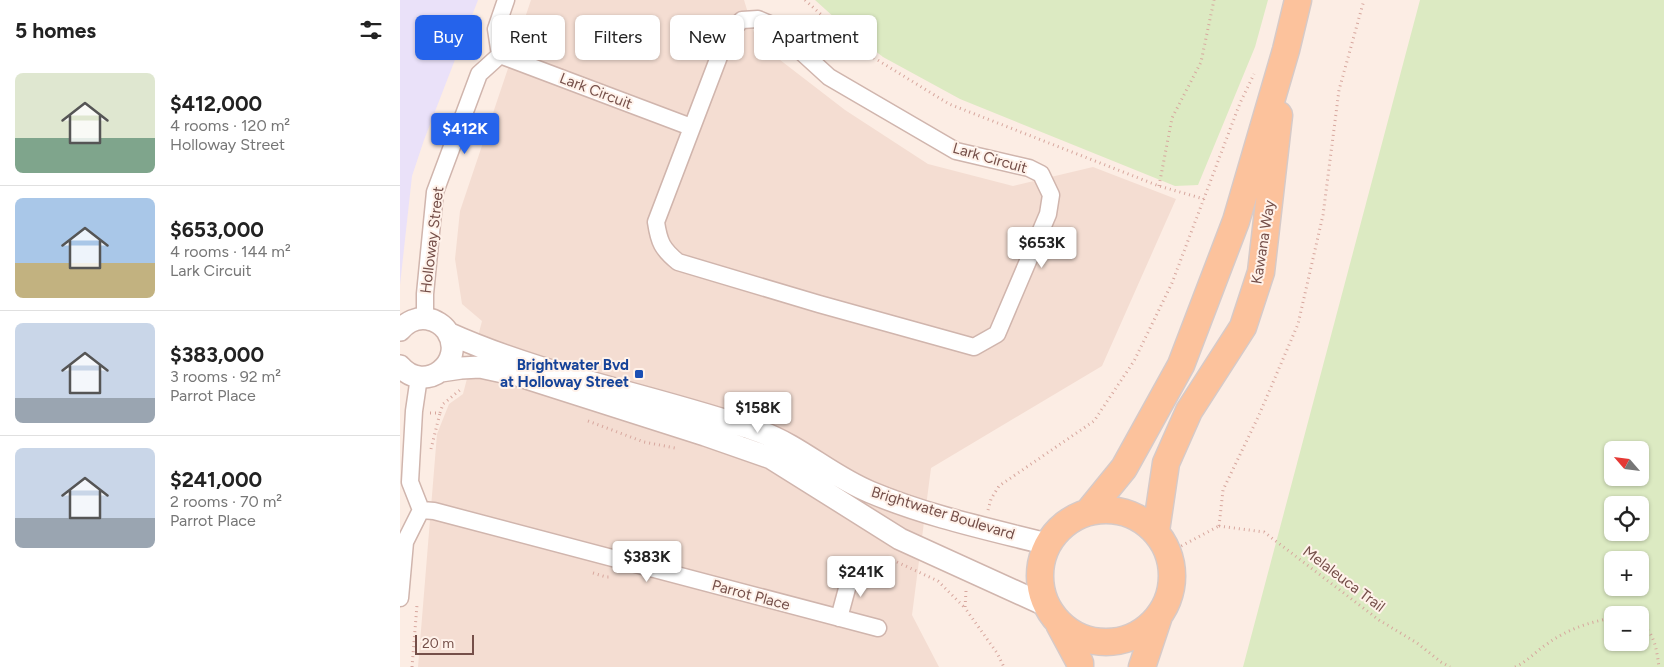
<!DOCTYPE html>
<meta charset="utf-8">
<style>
body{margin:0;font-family:Figtree,sans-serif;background:#f2f2f2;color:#222;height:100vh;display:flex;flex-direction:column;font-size:19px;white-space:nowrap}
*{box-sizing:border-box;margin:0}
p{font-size:16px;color:#767676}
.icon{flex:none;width:28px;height:28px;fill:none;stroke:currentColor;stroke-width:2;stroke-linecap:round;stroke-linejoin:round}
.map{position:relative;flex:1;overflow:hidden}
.side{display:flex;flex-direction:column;background:#fff;width:400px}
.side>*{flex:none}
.guide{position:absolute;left:15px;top:15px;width:475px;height:45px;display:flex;gap:10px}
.needle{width:32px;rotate:298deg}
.controls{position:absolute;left:1204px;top:441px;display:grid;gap:10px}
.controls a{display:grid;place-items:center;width:45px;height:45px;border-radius:8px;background:#fff;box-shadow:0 1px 4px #0004;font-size:25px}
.scale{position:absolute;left:15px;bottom:12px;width:59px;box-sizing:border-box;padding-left:5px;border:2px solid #754f49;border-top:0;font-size:14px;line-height:18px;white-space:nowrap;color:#754f49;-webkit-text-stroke:4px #fff2ea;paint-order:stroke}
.price{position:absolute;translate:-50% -42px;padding:0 11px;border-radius:5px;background:#fff;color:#222;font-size:16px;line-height:32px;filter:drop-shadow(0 1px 2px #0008)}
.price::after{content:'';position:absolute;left:50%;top:30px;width:15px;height:11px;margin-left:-8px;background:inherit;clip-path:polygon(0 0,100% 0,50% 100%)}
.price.current{background:#2563eb;color:#fff}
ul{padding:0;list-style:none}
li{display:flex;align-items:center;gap:15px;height:125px;padding:0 15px}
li+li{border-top:1px solid #e0e0e0}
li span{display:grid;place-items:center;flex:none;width:140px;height:100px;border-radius:8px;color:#555}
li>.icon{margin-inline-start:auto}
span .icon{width:60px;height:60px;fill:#fffc;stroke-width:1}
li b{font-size:21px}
h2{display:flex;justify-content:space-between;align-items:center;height:60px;padding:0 15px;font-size:21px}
.chip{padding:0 18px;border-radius:8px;background:#fff;box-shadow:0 1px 4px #0004;font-size:18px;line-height:45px}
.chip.current{background:#2563eb;color:#fff}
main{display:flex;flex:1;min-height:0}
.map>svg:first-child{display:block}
.residential{fill:#f4ddd2}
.education{fill:#eae1f9}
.green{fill:#dceac2;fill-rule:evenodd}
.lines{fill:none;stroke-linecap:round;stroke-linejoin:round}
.minor-casing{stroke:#d0b5ad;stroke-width:19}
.tertiary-casing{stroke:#d0b5ad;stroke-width:24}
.primary-casing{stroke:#d6cac8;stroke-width:29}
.path{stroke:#d7a79e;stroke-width:3;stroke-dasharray:1 4;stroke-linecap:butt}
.minor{stroke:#fff;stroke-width:16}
.tertiary{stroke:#fff;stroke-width:21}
.primary{stroke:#fcc29c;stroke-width:26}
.transit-dot{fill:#1a4fb4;stroke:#fff2ea;stroke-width:2}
.labels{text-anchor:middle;stroke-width:4;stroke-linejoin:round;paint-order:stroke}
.street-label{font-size:15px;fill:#754f49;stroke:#fff2ea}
.transit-label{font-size:15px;font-weight:bold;fill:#164399;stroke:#fff2ea;text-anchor:end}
</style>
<main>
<section class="side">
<h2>5 homes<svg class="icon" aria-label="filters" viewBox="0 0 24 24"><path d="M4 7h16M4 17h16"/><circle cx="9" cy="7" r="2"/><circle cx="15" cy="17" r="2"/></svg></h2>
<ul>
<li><span style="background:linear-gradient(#dfe7d0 65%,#7fa58c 0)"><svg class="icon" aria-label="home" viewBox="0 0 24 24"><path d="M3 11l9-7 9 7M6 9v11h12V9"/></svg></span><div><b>$412,000</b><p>4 rooms · 120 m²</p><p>Holloway Street</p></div></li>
<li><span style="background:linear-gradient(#a9c7e8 65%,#c2b280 0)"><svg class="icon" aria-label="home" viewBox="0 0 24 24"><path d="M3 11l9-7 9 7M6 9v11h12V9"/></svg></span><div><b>$653,000</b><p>4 rooms · 144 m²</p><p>Lark Circuit</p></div></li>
<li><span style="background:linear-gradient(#c9d6e8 75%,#9aa5b1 0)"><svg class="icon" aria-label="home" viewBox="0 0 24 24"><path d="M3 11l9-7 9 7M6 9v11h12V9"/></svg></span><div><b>$383,000</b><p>3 rooms · 92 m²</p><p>Parrot Place</p></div></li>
<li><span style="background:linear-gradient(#c9d6e8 70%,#9aa5b1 0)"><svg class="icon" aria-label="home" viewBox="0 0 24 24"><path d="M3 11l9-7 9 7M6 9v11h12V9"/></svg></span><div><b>$241,000</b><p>2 rooms · 70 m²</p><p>Parrot Place</p></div></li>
</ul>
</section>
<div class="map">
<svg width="1264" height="667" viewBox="0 0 1264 667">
<rect width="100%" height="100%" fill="#fcede4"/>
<!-- residential -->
<path class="residential" d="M131,0H344L359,49L371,53L445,110L528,164L613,186L693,167L776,199L702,366L531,468L512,615L539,667H18L37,434L49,404L63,394L82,321L62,304L55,259L60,211Z"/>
<!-- education -->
<path class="education" d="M0,0H78L24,140L12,176L0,285Z"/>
<!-- green -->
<path class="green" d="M415,0H868L855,47L798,185L775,186L560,99L483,57L446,28Z
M1020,0H1264V667H843ZM1212,450H1240V478H1212ZM1212,505H1240V532H1212ZM1212,560H1240V588H1212ZM1212,615H1240V642H1212Z"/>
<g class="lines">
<defs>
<path id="minor" d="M358,19L372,25L429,77L556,151L629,168L641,174L651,195L648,214L597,334L574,347L419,304L278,262C262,249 259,242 256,222L328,33L342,20Z
M100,55L291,127
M25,319V294L35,192L79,74L100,55L96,29L106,0
M21,510L34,511L478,628
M0,598L5,542L21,510L10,482L14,411L19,377
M439,618L452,570"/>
<path id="tertiary" d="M0,330C7,322 17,317 28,319C35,320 43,325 47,331C67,362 25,395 0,366
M48,333C148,378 258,396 361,432C400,446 431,476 470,492C527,516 588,529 647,544
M41,371L61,368L80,367L117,375L305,435L371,458L500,539L645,605"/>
<path id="primary" d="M640 576a66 66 0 1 1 132 0a66 66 0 1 1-132 0Z
M689,511L724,468L781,365L836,221L886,50L898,0
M756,531L766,463L789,411L843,327L861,272L879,115
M659,624L680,663V667
M742,667L759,616"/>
</defs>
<!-- minor casing -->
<use href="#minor" class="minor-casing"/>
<!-- tertiary casing -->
<use href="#tertiary" class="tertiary-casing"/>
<!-- primary casing -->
<use href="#primary" class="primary-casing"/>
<!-- path -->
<path class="path" d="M405,0L458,48L549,104L759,186L804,199
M759,186L772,118L801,62L814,0
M30,413H40L43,404L60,390
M188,421L244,442L275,448
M31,449L40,413
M588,510L591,499L599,486L694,421L734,361L772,283L840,103L854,74
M819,526L823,490L859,415L898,324L923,215L939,90L964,0
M819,526L864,532L979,620L1017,643L1041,662L1050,667
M768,553L819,526
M497,562L538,581L565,608
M193,573L206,577H211
M566,591L565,608L597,653L604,667
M1240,624C1255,631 1257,653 1259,667
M12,667L17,605
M1115,667C1127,662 1136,651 1147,644C1166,630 1189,622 1212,618"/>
<!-- minor -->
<use href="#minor" class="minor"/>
<!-- tertiary -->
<use href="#tertiary" class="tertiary"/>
<!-- primary -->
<use href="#primary" class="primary"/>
</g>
<!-- markers -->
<rect class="transit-dot" x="234" y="369" width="10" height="10" rx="2.5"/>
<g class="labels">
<!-- street labels -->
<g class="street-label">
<text transform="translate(196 91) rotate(21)" y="5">Lark Circuit</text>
<text transform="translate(590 158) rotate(16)" y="5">Lark Circuit</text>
<text transform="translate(32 240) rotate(-83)" y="5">Holloway Street</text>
<text transform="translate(863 242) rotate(-81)" y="5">Kawana Way</text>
<text transform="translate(543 513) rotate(17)" y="5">Brightwater Boulevard</text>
<text transform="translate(944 579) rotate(37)" y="5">Melaleuca Trail</text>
<text transform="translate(351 595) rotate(15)" y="5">Parrot Place</text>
</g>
<!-- transit labels -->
<g class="transit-label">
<text x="229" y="370">Brightwater Bvd<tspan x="229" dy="17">at Holloway Street</tspan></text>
</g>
</g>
</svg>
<div class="controls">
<a><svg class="needle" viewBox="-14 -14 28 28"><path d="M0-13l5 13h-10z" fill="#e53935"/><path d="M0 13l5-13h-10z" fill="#767676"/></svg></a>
<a><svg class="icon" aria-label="locate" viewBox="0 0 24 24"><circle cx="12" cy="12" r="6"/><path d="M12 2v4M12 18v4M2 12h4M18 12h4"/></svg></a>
<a>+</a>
<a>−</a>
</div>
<div class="scale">20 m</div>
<b class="price current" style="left:65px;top:155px">$412K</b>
<b class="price" style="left:642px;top:269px">$653K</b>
<b class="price" style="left:358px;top:434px">$158K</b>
<b class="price" style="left:247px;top:583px">$383K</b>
<b class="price" style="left:461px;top:598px">$241K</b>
<div class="guide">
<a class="chip current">Buy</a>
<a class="chip">Rent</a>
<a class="chip">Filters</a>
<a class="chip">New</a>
<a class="chip">Apartment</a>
</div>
</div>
</main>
